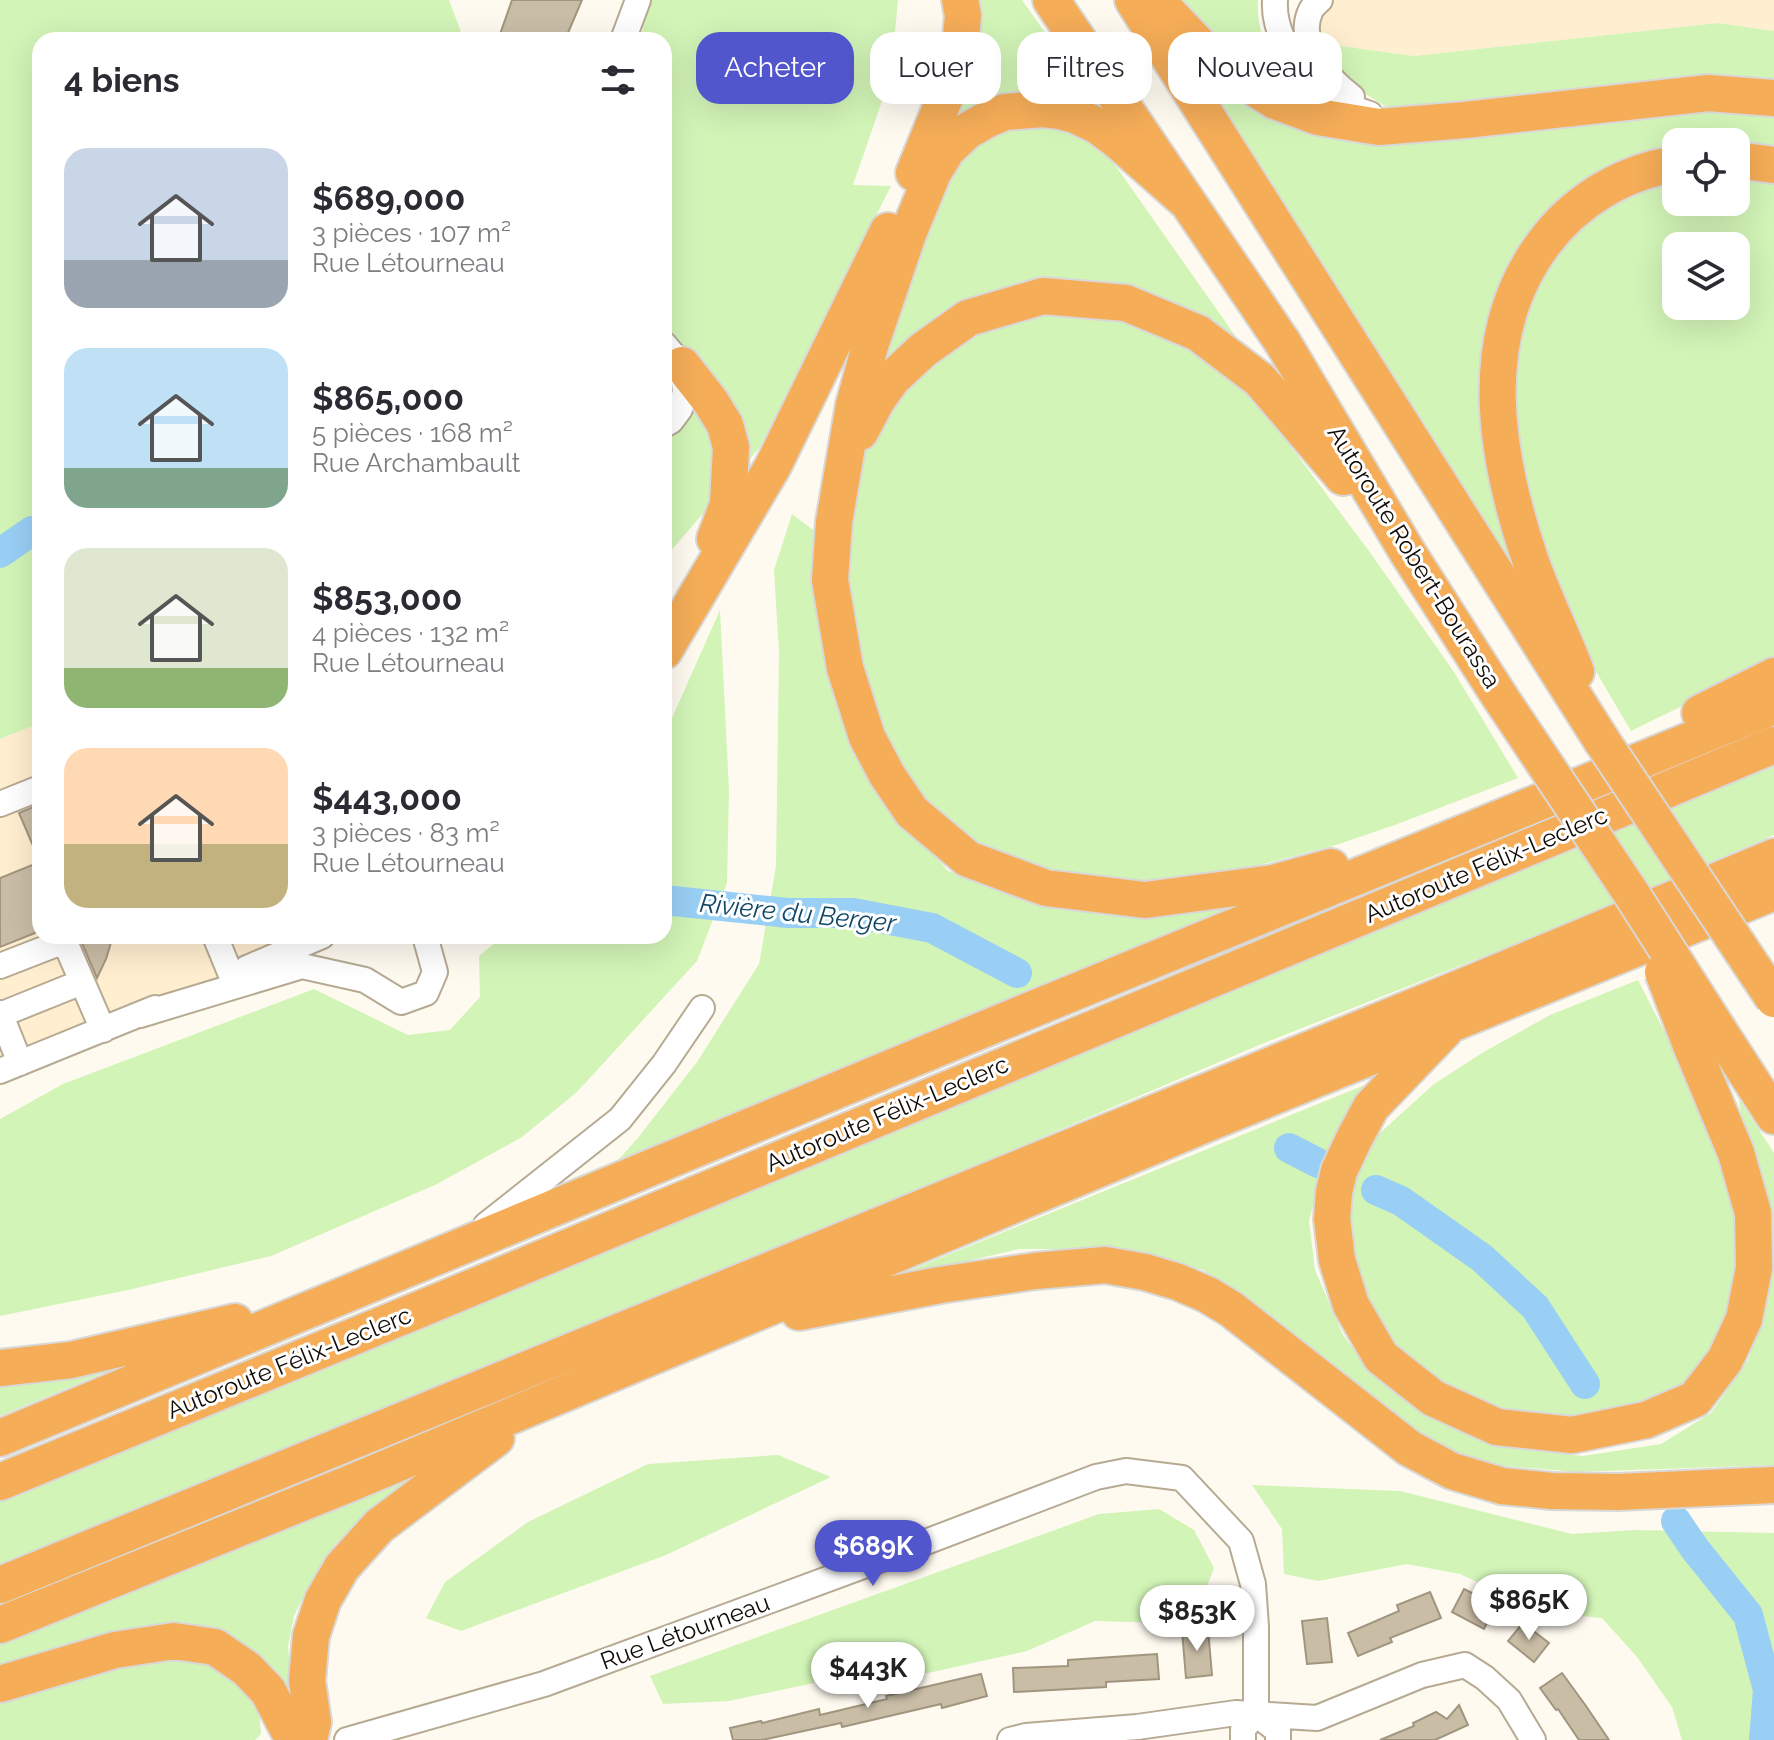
<!DOCTYPE html>
<html lang="fr">
<meta charset="utf-8">
<style>
body{margin:0;font-family:Raleway,sans-serif;background:#f7f7f7;color:#2b2b33;height:100vh;display:flex;flex-direction:column;font-size:30px;white-space:nowrap}
*{box-sizing:border-box;margin:0}
p{font-size:26px;color:#7c7c81}
.icon{flex:none;width:44px;height:44px;fill:none;stroke:currentColor;stroke-width:2;stroke-linecap:round;stroke-linejoin:round}
.map{position:relative;flex:1;overflow:hidden}
.side{position:absolute;left:32px;top:32px;width:640px;height:912px;display:flex;flex-direction:column;background:#fff;border-radius:24px;box-shadow:0 8px 32px #0002}
.side>*{flex:none}
.hud{position:absolute;left:696px;top:32px;width:760px;height:72px;display:flex;gap:16px}
.controls{position:absolute;left:1662px;top:128px;display:grid;gap:16px}
.controls a{display:grid;place-items:center;width:88px;height:88px;border-radius:16px;background:#fff;box-shadow:0 8px 32px #0002;font-size:40px}
.price{position:absolute;translate:-50% -68px;padding:0 18px;border-radius:28px;background:#fff;color:#222;font-size:26px;line-height:52px;filter:drop-shadow(0 2px 4px #0008)}
.price::after{content:'';position:absolute;left:50%;top:48px;width:24px;height:18px;margin-left:-12px;background:inherit;clip-path:polygon(0 0,100% 0,50% 100%)}
.price.selected{background:#5256cc;color:#fff}
ul{padding:0;list-style:none}
li{display:flex;align-items:center;gap:24px;height:200px;padding:0 32px}
li span{display:grid;place-items:center;flex:none;width:224px;height:160px;border-radius:24px;color:#555}
li>.icon{margin-inline-start:auto}
span .icon{width:96px;height:96px;fill:#fffc;stroke-width:1}
li b{font-size:34px}
h2{display:flex;justify-content:space-between;align-items:center;height:96px;padding:0 32px;font-size:34px}
.chip{padding:0 28px;border-radius:24px;background:#fff;box-shadow:0 8px 32px #0002;font-size:28px;line-height:72px}
.chip.selected{background:#5256cc;color:#fff}
.map>svg:first-child{display:block}
.built{fill:#ffeecf}
.green{fill:#d2f4b7;fill-rule:evenodd}
.lines{fill:none;stroke-linecap:round;stroke-linejoin:round}
.river{stroke:#99cff5;stroke-width:30}
.building{fill:#c9bda6;stroke:#a1957f;stroke-width:2}
.minor-casing{stroke:#b6aa93;stroke-width:28}
.highway-casing{stroke:#d9d8d7;stroke-width:40}
.minor{stroke:#fff;stroke-width:24}
.highway{stroke:#f5ad58;stroke-width:36}
.highway-bridge-casing{stroke:#d9d8d7;stroke-width:40;stroke-linecap:butt}
.highway-bridge{stroke:#f5ad58;stroke-width:36}
.labels{text-anchor:middle;stroke-width:6;stroke-linejoin:round;paint-order:stroke}
.street-label{font-size:24px;fill:#0f0b04;stroke:#fff}
.water-label{font-size:26px;font-style:italic;fill:#114766;stroke:#fff}
</style>
<div class="map">
<svg width="1774" height="1740" viewBox="0 0 1774 1740">
<rect width="100%" height="100%" fill="#fffaf0"/>
<!-- built -->
<path class="built" d="M1320,0H1774V31L1718,23L1414,56L1326,44L1308,27Z
M40,723V936H322L0,1071V739Z"/>
<!-- green -->
<path class="green" d="M0,0H449L464,40H40V723L0,739Z
M647,0H898L891,75L853,185L891,186L760,447L664,559V40H641Z
M975,0H1022L1106,119L955,122L975,65Z
M1180,0H1258C1255,35 1275,66 1296,92L1225,42Z
M1718,23L1774,31V84L1414,112L1385,106L1351,85L1332,62L1326,44L1414,56Z
M1186,60L1231,98L1305,128L1657,106L1774,111V153L1736,148V142H1676V152L1517,258L1481,344L1488,448L1527,598Z
M1016,127C1042,127 1071,126 1094,140C1102,146 1109,157 1115,165L1260,371L1219,325L1153,294L1113,284L1054,281L1007,287L950,316L880,372L925,241L947,188L963,159L988,137Z
M1736,173L1774,177V661L1631,731L1578,641L1528,511L1508,402L1522,309L1541,266L1608,196L1676,174V202H1736ZM1676,246H1736V306H1676Z
M1079,311L1165,329L1238,383L1289,444L1369,551L1454,672L1518,778L1392,826L1336,845L1244,869L1165,880H1099L1043,873L992,854L953,826L916,790L894,756L872,705L861,665L847,573L850,508L858,467L875,424L902,388L975,332L1031,314Z
M792,514L821,536L889,803L948,871L1023,896L1101,915L1181,911L1267,900L602,1178L637,1139L697,1062L759,964L776,866L779,652L774,570Z
M720,610L729,791L727,883L697,961L577,1092L522,1137L437,1184L271,1256L128,1290L0,1316V1119L63,1084L314,989L408,1035L450,1030L480,997L479,956L503,936H664V736Z
M1774,760V835L1551,930L1264,1043L894,1200L0,1568V1495Z
M1638,980L1700,1101L1728,1171L1739,1241L1734,1301L1712,1357L1673,1391L1633,1411L1592,1419L1490,1410L1431,1379L1393,1354L1370,1315L1345,1234L1349,1172L1370,1142L1434,1084L1482,1053L1550,1015Z
M1377,1080L1318,1186L1309,1221L1315,1270L1343,1335L1374,1376L1418,1407L1459,1431L1505,1447L1583,1456L1661,1444L1711,1413L1748,1360L1764,1311L1739,1099L1774,1153V1465L1577,1472L1468,1463L1418,1431L1203,1270L1119,1249H1019L886,1280Z
M142,1357L0,1416V1376Z
M778,1455L831,1477L666,1555L461,1631L426,1618L445,1582L528,1522L648,1464Z
M391,1481H405L402,1491L336,1543L308,1587L294,1616L288,1646L294,1719L238,1647L0,1673V1644Z
M1252,1485L1400,1491L1572,1534L1635,1530L1774,1533V1740H1682L1672,1707L1637,1657L1602,1618L1540,1612L1460,1574L1407,1564L1318,1581L1284,1574L1282,1529Z
M1159,1509L1194,1530L1214,1568L1193,1624L1095,1621L1027,1651L928,1673L864,1675L820,1650L814,1683L729,1701L663,1704L650,1676L1099,1514Z
M168,1656L217,1666L258,1697L261,1734L255,1740H0V1698L115,1660Z"/>
<g class="lines">
<!-- river -->
<path class="river" d="M0,553L32,531L40,530
M664,900L788,913H853L932,928L1017,973
M1289,1148L1318,1163
M1376,1190L1401,1201L1482,1258L1535,1307L1585,1384
M1676,1521L1695,1549L1748,1615L1768,1690L1764,1740"/>
</g>
<!-- building -->
<path class="building" d="M512,0H582L565,40H498Z
M40,804V931L0,947V878L40,862L19,813Z
M76,936H113L106,959L97,978L82,943Z
M1464,1589L1496,1605L1484,1629L1452,1612Z
M1430,1592L1441,1618L1390,1638L1392,1642L1358,1656L1348,1633L1399,1611L1397,1605Z
M1327,1618L1332,1662L1307,1664L1302,1621Z
M1523,1623L1549,1643L1534,1662L1508,1641Z
M1208,1629L1212,1675L1186,1678L1182,1631Z
M1157,1654L1159,1679L1106,1682V1687L1014,1692L1013,1668L1068,1666V1660Z
M1562,1673L1586,1706L1609,1740H1579L1558,1709L1556,1710L1540,1688Z
M981,1674L987,1696L942,1708L941,1704L842,1727L841,1723L762,1740H733L730,1728L761,1721L762,1723L819,1709L820,1715L887,1699L886,1696Z
M1459,1705L1468,1725L1435,1740H1380L1414,1726L1413,1723L1436,1712L1447,1719Z"/>
<g class="lines">
<defs>
<path id="minor" d="M1275,0C1274,16 1278,28 1284,43C1300,83 1332,102 1370,114
M1320,0C1317,3 1313,6 1311,10C1295,42 1328,79 1352,97
M623,40L638,0
M664,344L682,365L685,392L680,409L671,421L664,425
M0,804L40,788
M215,936L231,975
M0,966L54,945H62L68,949L103,1030
M247,968L322,936
M0,1013L20,1063
M0,1015L82,982
M140,1015L302,966L365,980L401,1002L426,993L435,972L425,936
M0,1071L155,1008
M486,1225L620,1119L664,1064L702,1008
M1256,1714L1278,1731V1740
M347,1740L544,1684L863,1566L1096,1477L1126,1471L1182,1478L1241,1541L1253,1584L1256,1627V1714
M1010,1740L1026,1736L1137,1727L1236,1713L1317,1718L1422,1675L1465,1665L1485,1678L1509,1700L1533,1740
M1243,1740V1729L1256,1714"/>
<path id="highway" d="M1051,0L1283,343L1408,553L1500,697
M1133,0L1602,741
M1156,0L1199,45L1237,77L1275,101L1318,117L1379,127L1465,120L1708,93L1774,98
M1736,160L1774,165
M914,173L959,63L963,15L960,0
M1186,201L1118,141L1098,126L1075,115L1060,111L1043,109L1005,112L988,119L967,131L947,150L933,173L908,234L870,346L854,405L834,522L830,580L845,668L867,737L887,775L912,812L968,859L1046,888L1145,900L1273,883L1331,867
M682,365L711,402L725,425L731,447L728,504L715,539
M860,432L877,400L893,378L923,350L968,318L1043,296L1126,303L1198,333L1260,380L1343,477
M664,651L773,466L888,231
M1576,672C1562,634 1543,597 1530,559C1495,456 1474,336 1544,243C1575,201 1623,172 1676,164
M1700,713L1774,676
M1446,1029L1371,1107L1354,1139L1339,1171L1334,1192L1332,1219L1337,1260L1351,1305L1381,1357L1433,1398L1497,1427L1572,1435L1646,1420L1695,1399L1725,1360L1744,1319L1754,1268L1753,1213L1736,1153L1691,1045
M1719,1031L1774,1116
M799,1312L940,1285L1035,1271L1105,1265L1145,1272L1178,1282L1208,1295L1231,1309L1409,1448L1452,1471L1502,1486L1552,1491L1618,1492L1774,1485
M0,1368L71,1360L235,1322
M0,1438L999,1023L1774,706
M0,1482L418,1310L1774,745
M0,1585L1460,988L1774,857
M0,1625L351,1483L1206,1124L1774,892
M0,1684L115,1650L174,1641L215,1647L247,1669L268,1691L288,1729L297,1740
M309,1740L313,1722L307,1681L311,1636L323,1600L342,1567L379,1526L496,1438"/>
</defs>
<!-- minor casing -->
<use href="#minor" class="minor-casing"/>
<!-- highway casing -->
<use href="#highway" class="highway-casing"/>
<!-- minor -->
<use href="#minor" class="minor"/>
<!-- highway -->
<use href="#highway" class="highway"/>
<defs>
<path id="highway-bridge" d="M1500,697L1631,893L1719,1031
M1602,741L1774,999
M1663,972L1691,1045"/>
</defs>
<!-- highway-bridge casing -->
<use href="#highway-bridge" class="highway-bridge-casing"/>
<!-- highway-bridge -->
<use href="#highway-bridge" class="highway-bridge"/>
</g>
<g class="labels">
<!-- street labels -->
<g class="street-label">
<text transform="translate(1414 557) rotate(58)" y="8">Autoroute Robert-Bourassa</text>
<text transform="translate(1486 865) rotate(-23)" y="8">Autoroute Félix-Leclerc</text>
<text transform="translate(887 1114) rotate(-23)" y="8">Autoroute Félix-Leclerc</text>
<text transform="translate(289 1363) rotate(-22)" y="8">Autoroute Félix-Leclerc</text>
<text transform="translate(685 1632) rotate(-20)" y="8">Rue Létourneau</text>
</g>
<!-- water labels -->
<g class="water-label">
<text transform="translate(798 913) rotate(6)" y="9">Rivière du Berger</text>
</g>
</g>
</svg>
<div class="controls">
<a><svg class="icon" aria-label="locate" viewBox="0 0 24 24"><circle cx="12" cy="12" r="6"/><path d="M12 2v4M12 18v4M2 12h4M18 12h4"/></svg></a>
<a><svg class="icon" aria-label="layers" viewBox="0 0 24 24"><path d="M12 4l9 5-9 5-9-5zM3 14l9 5 9-5"/></svg></a>
</div>
<b class="price selected" style="left:873px;top:1588px">$689K</b>
<b class="price" style="left:1529px;top:1642px">$865K</b>
<b class="price" style="left:1197px;top:1653px">$853K</b>
<b class="price" style="left:868px;top:1710px">$443K</b>
<div class="hud">
<a class="chip selected">Acheter</a>
<a class="chip">Louer</a>
<a class="chip">Filtres</a>
<a class="chip">Nouveau</a>
</div>
<section class="side">
<h2>4 biens<svg class="icon" aria-label="filters" viewBox="0 0 24 24"><path d="M4 7h16M4 17h16"/><circle cx="9" cy="7" r="2"/><circle cx="15" cy="17" r="2"/></svg></h2>
<ul>
<li><span style="background:linear-gradient(#c9d6e8 70%,#9aa5b1 0)"><svg class="icon" aria-label="home" viewBox="0 0 24 24"><path d="M3 11l9-7 9 7M6 9v11h12V9"/></svg></span><div><b>$689,000</b><p>3 pièces · 107 m²</p><p>Rue Létourneau</p></div></li>
<li><span style="background:linear-gradient(#bfe0f5 75%,#7fa58c 0)"><svg class="icon" aria-label="home" viewBox="0 0 24 24"><path d="M3 11l9-7 9 7M6 9v11h12V9"/></svg></span><div><b>$865,000</b><p>5 pièces · 168 m²</p><p>Rue Archambault</p></div></li>
<li><span style="background:linear-gradient(#dfe7d0 75%,#8fb573 0)"><svg class="icon" aria-label="home" viewBox="0 0 24 24"><path d="M3 11l9-7 9 7M6 9v11h12V9"/></svg></span><div><b>$853,000</b><p>4 pièces · 132 m²</p><p>Rue Létourneau</p></div></li>
<li><span style="background:linear-gradient(#ffd9b3 60%,#c2b280 0)"><svg class="icon" aria-label="home" viewBox="0 0 24 24"><path d="M3 11l9-7 9 7M6 9v11h12V9"/></svg></span><div><b>$443,000</b><p>3 pièces · 83 m²</p><p>Rue Létourneau</p></div></li>
</ul>
</section>
</div>
